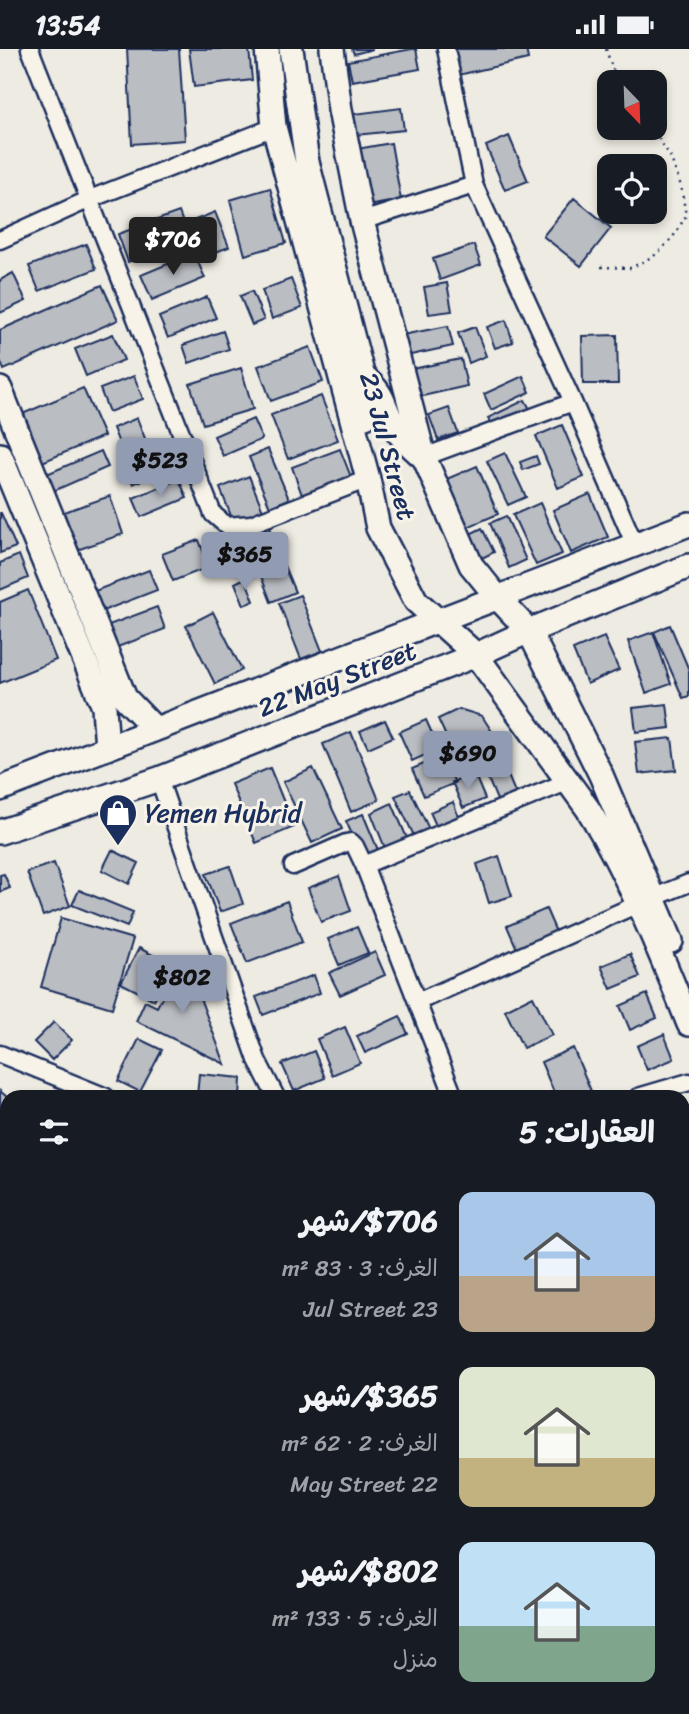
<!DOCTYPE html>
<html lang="ar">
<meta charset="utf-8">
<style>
body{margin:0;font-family:Sriracha,"Playpen Sans Arabic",sans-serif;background:#20242c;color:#f1f3f6;direction:rtl;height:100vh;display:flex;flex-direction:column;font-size:26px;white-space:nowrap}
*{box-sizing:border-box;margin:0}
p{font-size:23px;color:#9ea1a6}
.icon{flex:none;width:38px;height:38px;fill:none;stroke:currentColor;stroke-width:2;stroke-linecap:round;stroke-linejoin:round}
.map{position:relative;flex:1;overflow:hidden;direction:ltr}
.sheet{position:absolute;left:0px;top:1041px;width:690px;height:625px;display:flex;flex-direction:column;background:#171b24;border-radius:21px 21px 0 0;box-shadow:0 4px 10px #0003;direction:rtl}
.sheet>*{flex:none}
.needle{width:46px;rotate:157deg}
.tools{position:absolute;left:597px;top:21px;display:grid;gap:14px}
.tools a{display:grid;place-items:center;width:70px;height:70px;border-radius:14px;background:#171b24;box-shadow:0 4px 10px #0003;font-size:35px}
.price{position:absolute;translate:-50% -60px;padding:0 16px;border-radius:7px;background:#919bb2;color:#111;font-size:23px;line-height:46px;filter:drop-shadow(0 2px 4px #0008)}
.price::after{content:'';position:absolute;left:50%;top:42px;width:21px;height:16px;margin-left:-10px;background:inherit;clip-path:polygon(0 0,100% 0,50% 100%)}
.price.on{background:#222;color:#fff}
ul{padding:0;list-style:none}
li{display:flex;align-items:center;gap:21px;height:175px;padding:0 35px}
li span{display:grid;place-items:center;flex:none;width:196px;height:140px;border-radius:14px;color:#555}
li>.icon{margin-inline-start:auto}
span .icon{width:84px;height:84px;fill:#fffc;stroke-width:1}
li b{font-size:30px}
h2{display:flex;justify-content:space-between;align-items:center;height:84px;padding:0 35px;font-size:30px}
.status{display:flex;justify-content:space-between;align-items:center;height:49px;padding:0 35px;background:#171b24;direction:ltr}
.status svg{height:19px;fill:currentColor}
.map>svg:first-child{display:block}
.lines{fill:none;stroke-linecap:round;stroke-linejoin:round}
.stream{stroke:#6e7992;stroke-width:4.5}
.building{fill:#babdc2;stroke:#1b2f5e;stroke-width:2}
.street-casing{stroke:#1b2f5e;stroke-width:21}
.secondary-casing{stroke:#1b2f5e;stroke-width:28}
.path{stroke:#1b2f5e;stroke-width:2.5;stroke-dasharray:2 5;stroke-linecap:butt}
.street{stroke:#f7f3e8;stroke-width:16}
.secondary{stroke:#f7f3e8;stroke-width:23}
.labels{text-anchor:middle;stroke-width:6;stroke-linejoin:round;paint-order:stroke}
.street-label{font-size:26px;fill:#1b2f5e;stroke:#f7f3e8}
.poi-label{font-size:26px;fill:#1b2f5e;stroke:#f7f3e8;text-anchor:start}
</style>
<div class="status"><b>13:54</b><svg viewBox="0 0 49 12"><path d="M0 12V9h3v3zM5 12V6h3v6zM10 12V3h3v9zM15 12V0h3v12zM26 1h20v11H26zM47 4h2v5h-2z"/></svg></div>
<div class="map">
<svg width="689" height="1665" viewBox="0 0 689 1665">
<rect width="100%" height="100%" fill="#eeebe2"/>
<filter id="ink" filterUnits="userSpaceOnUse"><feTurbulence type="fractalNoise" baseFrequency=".0143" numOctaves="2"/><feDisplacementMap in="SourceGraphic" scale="14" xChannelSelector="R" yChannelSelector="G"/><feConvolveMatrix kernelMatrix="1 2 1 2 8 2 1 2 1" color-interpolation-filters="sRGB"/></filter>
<g filter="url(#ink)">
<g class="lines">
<!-- stream -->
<path class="stream" d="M0,1192L7,1195"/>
</g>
<!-- building -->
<path class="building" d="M127,0H179L185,91L132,95Z
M189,0H249L252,31L194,38Z
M352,0H373L354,5Z
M412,0H416L420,20L352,32L348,12Z
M448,0H526L528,10L454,27Z
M401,59L404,81L356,86L354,65Z
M509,87L528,132L505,141L486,97Z
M391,94L401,151L367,157L357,100Z
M270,139L286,194L245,206L230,151Z
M574,149L611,179L581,217L543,187Z
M179,163L189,190L128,213L118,185Z
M215,163L229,198L208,206L195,171Z
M86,195L96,220L39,242L29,217Z
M474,196L481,216L440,231L433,210Z
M194,204L205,229L152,251L141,226Z
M13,224L26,252L0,264V231Z
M291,230L302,259L272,270L262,241Z
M447,234L452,262L429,265L424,238Z
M102,236L118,271L4,321L0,311V281Z
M252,242L264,271L252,276L240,247Z
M207,248L216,269L168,289L159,268Z
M506,271L513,293L495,299L487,278Z
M448,277L453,297L406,307L402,286Z
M475,278L486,307L469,314L458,284Z
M223,282L229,300L189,314L183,296Z
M113,285L124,311L86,327L75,300Z
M617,286L618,335H583L582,287Z
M310,298L323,333L271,352L258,317Z
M461,310L467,337L418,348L412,320Z
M241,319L253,360L203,375L190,335Z
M134,327L143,350L109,363L100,340Z
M523,327L530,343L491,361L484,345Z
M83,339L104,387L40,414L20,366Z
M321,347L338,391L288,410L271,366Z
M525,351L530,360L492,377L488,369Z
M449,359L458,384L438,391L429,366Z
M137,369L146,392L122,402L113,379Z
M253,370L262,390L223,407L214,387Z
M562,376L584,428L558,439L536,387Z
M161,395L171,419L133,435L123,411Z
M268,400L289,450L270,458L249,408Z
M340,400L351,428L302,446L292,418Z
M101,402L108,418L49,444L42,427Z
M505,404L526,448L508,456L487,412Z
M536,407L539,415L523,421L520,413Z
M477,417L498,465L463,480L442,432Z
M249,427L271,481L241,492L220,439Z
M179,430L187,449L141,468L133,449Z
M590,445L608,488L571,504L553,461Z
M110,447L123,485L77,501L64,463Z
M540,454L562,505L536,516L513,466Z
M0,464H1L16,498L0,504Z
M506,467L526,511L509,519L490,474Z
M482,479L494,503L478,511L466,487Z
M199,491L209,518L173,532L162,505Z
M19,506L28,529L0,541V514Z
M284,517L295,543L271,553L261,527Z
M149,521L157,541L100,563L92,543Z
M245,529L254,552L244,556L235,534Z
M28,541L56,611L0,634V553Z
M300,546L322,602L301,610L279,554Z
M157,558L165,580L115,599L106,577Z
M213,563L242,621L215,635L186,577Z
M670,576L689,621V647L683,649L654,583Z
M653,583L671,635L646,644L628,592Z
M604,588L619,621L587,635L573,601Z
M667,655L670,679L636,683L633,659Z
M459,660L482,667L502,698L460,718L438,670Z
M385,671L393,688L368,699L360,682Z
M426,671L439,700L412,712L399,683Z
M351,683L379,751L351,763L323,695Z
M672,689L676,721L639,725L635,693Z
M443,707L455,734L424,747L412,720Z
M502,712L517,748L499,756L484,720Z
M270,719L294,778L256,794L231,735Z
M313,719L342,780L312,794L283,733Z
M474,724L485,750L463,759L452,733Z
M410,741L430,782L415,789L395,747Z
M453,753L460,771L438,781L430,763Z
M392,754L407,789L385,799L371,764Z
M363,765L378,801L362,808L346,772Z
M112,801L139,814L129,835L102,821Z
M499,807L512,847L489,854L477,815Z
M54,814L70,857L43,867L27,823Z
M230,817L243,855L220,863L206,825Z
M4,825L10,839L0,843V826Z
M339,827L351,862L321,873L308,839Z
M79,841L133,863L127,878L72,856Z
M287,852L302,893L247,914L231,874Z
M546,860L556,883L517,900L507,877Z
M61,869L133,890L112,959L41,938Z
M357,878L368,904L339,916L328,890Z
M139,899L172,916L154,951L121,934Z
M375,903L385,926L340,946L329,924Z
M630,905L640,928L611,940L601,917Z
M184,907L225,1015L136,972L145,952L157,958Z
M314,926L320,944L263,966L256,948Z
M647,945L657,969L630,981L620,957Z
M533,947L552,986L523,999L505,961Z
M400,967L408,985L365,1004L357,987Z
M54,973L72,991L52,1011L34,993Z
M345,978L360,1014L332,1026L317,990Z
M664,985L674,1010L647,1021L637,997Z
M139,990L162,1001L140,1043L118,1032Z
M573,999L591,1042L577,1048H556L541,1013Z
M314,1002L325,1029L294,1042L282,1015Z
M199,1025L241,1029L240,1048H197Z
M0,1042L7,1048V1055L0,1063Z
M689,1093V1109L682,1111V1095Z
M0,1438L7,1454V1474L0,1477Z
M7,1483V1521L0,1524V1486Z
M689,1499V1523L682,1513V1503Z
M689,1563V1603L684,1606L682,1567Z
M77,1659H97L83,1665H80Z
M140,1659H178L180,1665H140L138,1660Z
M412,1659H418L420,1665H397Z
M484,1659H526L529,1665H487Z
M562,1659H616L618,1665H555L554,1662Z"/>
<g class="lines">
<defs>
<path id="street" d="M30,0L213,465L227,477L251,475L368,430
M446,0L474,136L573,353L635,496
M362,172L474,136
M0,191L90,150L274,78
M424,408L573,353
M159,730L257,1011L276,1048
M364,816L569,732
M293,817L346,794L351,793L355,797L364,816L454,1048
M417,953L638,855L689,834
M0,1005L106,1048
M638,1048L689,1033
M0,1155L7,1158
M682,1162L689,1161
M0,1224L7,1228
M682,1232L689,1242
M682,1344L689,1345
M0,1384L7,1382
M0,1587L7,1602
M32,1659L35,1665
M455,1659L459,1665
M672,1659L676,1665
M215,1665L230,1659"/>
<path id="secondary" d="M267,0L274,78L368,430L378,479L416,552L476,606L588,760C629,827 660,902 689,975
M291,0L307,113L363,328L358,347L365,368
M332,0L340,61L362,172L424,408L471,516L498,549L529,582L601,726L671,892
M363,328C384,344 382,353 393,375C400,388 412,398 423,408
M0,340L125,649L154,679
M0,406L104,658L107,699
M0,740L689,475
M0,783L159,730L476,606L529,582L689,517"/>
</defs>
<!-- street casing -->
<use href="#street" class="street-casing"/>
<!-- secondary casing -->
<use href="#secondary" class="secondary-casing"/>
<!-- path -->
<path class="path" d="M606,0L612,19L622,33
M601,218L631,219L657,205L673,188L686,167L681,137L670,107L652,79"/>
<!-- street -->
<use href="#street" class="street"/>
<!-- secondary -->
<use href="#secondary" class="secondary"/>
</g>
</g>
<!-- icons -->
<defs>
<symbol id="shop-pin" viewBox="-11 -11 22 30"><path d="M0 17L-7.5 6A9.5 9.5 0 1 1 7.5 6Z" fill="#1b2f5e" stroke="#f7f3e8"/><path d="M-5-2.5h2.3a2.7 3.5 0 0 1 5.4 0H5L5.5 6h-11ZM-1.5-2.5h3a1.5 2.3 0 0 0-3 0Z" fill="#fff"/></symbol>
</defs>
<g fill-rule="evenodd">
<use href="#shop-pin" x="96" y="742" width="44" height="60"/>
</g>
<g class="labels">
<!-- street labels -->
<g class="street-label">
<text transform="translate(388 397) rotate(75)" y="9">23 Jul Street</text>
<text transform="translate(337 630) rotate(-21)" y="9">22 May Street</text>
</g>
<!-- poi labels -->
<g class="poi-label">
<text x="145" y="773">Yemen Hybrid</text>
</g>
</g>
</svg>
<div class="tools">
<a><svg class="needle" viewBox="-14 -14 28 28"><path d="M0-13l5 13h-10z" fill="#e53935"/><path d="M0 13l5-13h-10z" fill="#9ea1a6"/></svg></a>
<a><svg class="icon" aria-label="locate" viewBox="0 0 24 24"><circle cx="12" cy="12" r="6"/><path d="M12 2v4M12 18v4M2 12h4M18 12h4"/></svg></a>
</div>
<b class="price on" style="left:173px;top:228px">$706</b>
<b class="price" style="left:160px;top:449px">$523</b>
<b class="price" style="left:245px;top:543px">$365</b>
<b class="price" style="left:468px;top:742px">$690</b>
<b class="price" style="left:182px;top:966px">$802</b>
<section class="sheet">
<h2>العقارات: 5<svg class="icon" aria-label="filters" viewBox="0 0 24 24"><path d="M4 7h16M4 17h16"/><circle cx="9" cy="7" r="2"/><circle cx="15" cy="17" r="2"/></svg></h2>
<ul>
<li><span style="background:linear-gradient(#a9c7e8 60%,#b9a48a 0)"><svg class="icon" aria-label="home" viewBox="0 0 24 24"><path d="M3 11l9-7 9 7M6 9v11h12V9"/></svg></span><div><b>$706/شهر</b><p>الغرف: 3 · 83 m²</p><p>23 Jul Street</p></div></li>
<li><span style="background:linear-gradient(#dfe7d0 65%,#c2b280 0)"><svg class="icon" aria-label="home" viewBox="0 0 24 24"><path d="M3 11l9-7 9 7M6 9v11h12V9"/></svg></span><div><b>$365/شهر</b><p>الغرف: 2 · 62 m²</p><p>22 May Street</p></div></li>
<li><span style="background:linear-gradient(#bfe0f5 60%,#7fa58c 0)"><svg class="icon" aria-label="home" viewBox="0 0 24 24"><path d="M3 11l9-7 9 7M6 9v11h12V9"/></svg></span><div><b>$802/شهر</b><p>الغرف: 5 · 133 m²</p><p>منزل</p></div></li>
</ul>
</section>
</div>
